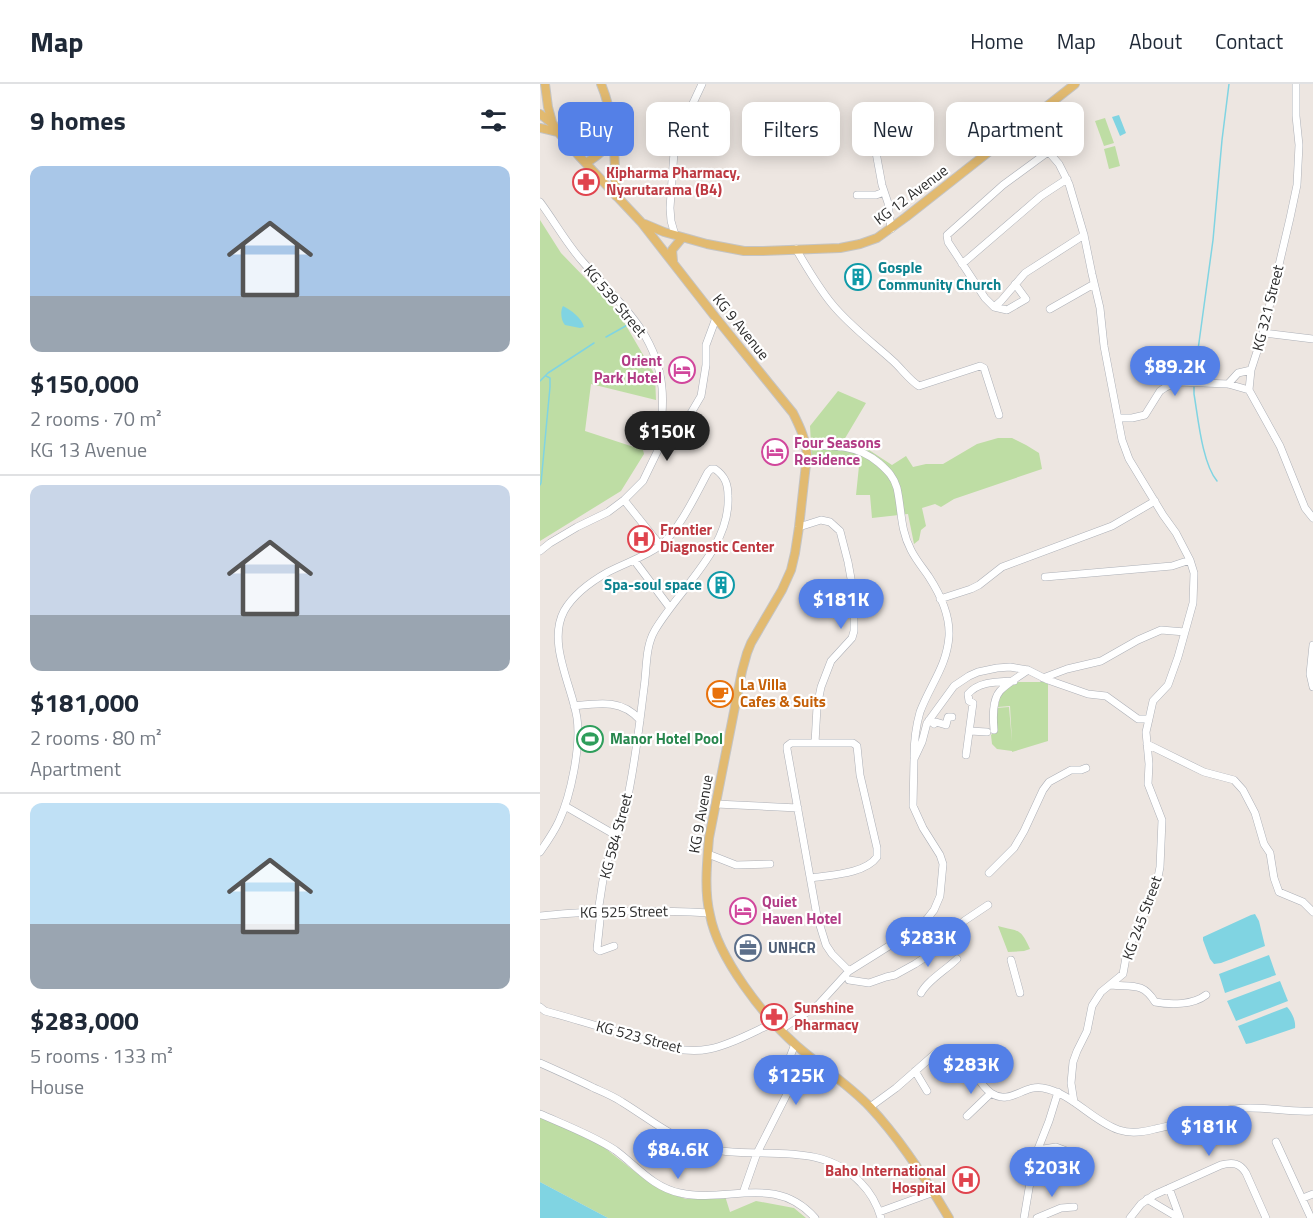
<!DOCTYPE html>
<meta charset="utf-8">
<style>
body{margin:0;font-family:"Titillium Web",sans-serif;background:#f6f6f7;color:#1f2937;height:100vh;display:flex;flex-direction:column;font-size:22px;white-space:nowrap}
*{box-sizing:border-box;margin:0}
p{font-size:20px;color:#747a83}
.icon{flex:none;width:33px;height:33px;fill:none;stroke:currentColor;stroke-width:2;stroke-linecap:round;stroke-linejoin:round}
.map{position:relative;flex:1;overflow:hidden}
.drawer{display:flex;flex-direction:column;background:#fff;width:540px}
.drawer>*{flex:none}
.top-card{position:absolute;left:18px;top:18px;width:570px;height:54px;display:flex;gap:12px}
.price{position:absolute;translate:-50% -51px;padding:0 14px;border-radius:21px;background:#5480e7;color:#fff;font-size:20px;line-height:39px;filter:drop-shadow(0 2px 3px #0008)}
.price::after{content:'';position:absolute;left:50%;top:36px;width:18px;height:14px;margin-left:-9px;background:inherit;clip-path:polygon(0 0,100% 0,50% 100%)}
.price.current{background:#222;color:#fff}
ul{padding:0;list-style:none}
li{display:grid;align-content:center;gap:12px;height:318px;padding:0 30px}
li+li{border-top:2px solid #e0e1e3}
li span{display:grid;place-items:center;height:186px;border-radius:12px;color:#555}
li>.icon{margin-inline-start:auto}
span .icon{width:108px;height:108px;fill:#fffc;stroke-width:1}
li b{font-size:26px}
h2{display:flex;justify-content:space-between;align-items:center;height:72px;padding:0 30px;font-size:26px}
.chip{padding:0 21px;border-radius:12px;background:#fff;box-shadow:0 3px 15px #0003;font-size:21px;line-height:54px}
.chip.current{background:#5480e7;color:#fff}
header{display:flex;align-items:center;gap:36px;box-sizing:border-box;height:84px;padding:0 30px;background:#fff;border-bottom:2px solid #e0e1e3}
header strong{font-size:28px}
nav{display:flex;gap:33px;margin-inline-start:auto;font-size:21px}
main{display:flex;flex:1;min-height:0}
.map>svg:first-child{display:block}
.green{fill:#bedda4}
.water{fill:#80d4e2}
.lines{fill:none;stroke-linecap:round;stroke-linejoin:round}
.stream{stroke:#80d4e2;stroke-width:1.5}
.minor-casing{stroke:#adb0b7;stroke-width:8}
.major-casing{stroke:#c4c4c4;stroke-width:10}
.minor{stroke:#fff;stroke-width:7}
.major{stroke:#e2ba70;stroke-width:8}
.labels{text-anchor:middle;stroke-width:4.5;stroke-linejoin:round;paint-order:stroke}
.health-label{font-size:15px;font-weight:bold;fill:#be3a42;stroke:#fff;text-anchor:start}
.street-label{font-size:15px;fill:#2d2d2d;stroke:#fff}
.culture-label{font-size:15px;font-weight:bold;fill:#0d838f;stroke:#fff;text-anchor:start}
.hotel-label{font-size:15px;font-weight:bold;fill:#b23c85;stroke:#fff;text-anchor:start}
.food-label{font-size:15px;font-weight:bold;fill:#c56008;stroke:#fff;text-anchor:start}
.leisure-label{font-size:15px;font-weight:bold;fill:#27864d;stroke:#fff;text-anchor:start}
.service-label{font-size:15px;font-weight:bold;fill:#4e5e75;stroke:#fff;text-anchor:start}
</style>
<header>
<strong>Map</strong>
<nav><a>Home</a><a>Map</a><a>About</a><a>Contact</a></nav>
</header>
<main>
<section class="drawer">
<h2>9 homes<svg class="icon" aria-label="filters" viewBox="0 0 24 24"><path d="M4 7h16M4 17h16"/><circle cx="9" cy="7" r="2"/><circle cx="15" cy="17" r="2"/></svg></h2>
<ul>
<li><span style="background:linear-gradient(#a9c7e8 70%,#9aa5b1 0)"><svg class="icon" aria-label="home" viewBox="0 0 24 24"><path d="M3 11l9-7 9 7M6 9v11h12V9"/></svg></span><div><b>$150,000</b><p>2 rooms · 70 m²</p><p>KG 13 Avenue</p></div></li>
<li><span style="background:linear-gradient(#c9d6e8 70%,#9aa5b1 0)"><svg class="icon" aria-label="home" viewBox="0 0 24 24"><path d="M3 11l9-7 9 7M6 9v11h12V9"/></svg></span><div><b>$181,000</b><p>2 rooms · 80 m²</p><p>Apartment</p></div></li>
<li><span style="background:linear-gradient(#bfe0f5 65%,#9aa5b1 0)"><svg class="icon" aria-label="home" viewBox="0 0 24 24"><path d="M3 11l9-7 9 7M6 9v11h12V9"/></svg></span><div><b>$283,000</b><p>5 rooms · 133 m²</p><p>House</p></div></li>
</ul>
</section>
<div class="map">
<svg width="773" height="1134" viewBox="0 0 773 1134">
<rect width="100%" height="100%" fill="#ede6e1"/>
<!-- green -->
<path class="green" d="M565,34L574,59L564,62L555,37Z
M575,62L580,82L569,85L564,65Z
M0,136L21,169L78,228L115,291L116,316L51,300L45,347L103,366L104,370L81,407L0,457Z
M298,307L326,319L304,356L329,366L352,381L366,372L373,383L386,380H403L437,360L458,354H472L486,361L499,369L502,385L414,415L401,423L395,420L382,424L386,442L381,446L379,456L374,460L368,430L332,434L330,411H316L319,382L272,377L270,342Z
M478,598H508V657L472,668V667L457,665L452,660L451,651L456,646V624L469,623L472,658L470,622L458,623L461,608Z
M458,842C479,848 480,843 490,865L484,867L468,868Z
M0,1032L61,1061L107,1097L126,1108L146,1115L185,1112L190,1128L216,1117L254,1124L266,1134H68L0,1098Z"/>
<!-- water -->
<path class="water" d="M579,31L586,49L580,52L572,33Z
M23,222C31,226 42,234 44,243L40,244L25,241C21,237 20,227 23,222Z
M715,830L719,837L725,862L681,879L674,880L670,875L663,856V853L711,831Z
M729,871L736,891L685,909L679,890Z
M740,897L748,917L696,937L687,917Z
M747,923C752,928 756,937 755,944L711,959L706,960L698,942Z
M0,1098L68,1134H0Z"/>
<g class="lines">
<!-- stream -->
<path class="stream" d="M66,253L91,239
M654,295L673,156L682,56L689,0
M0,297L8,289L54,259
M654,303V310C658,333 662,379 677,397
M0,401L1,399L10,303V294L6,292"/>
<defs>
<path id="minor" d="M756,0V32L759,61L757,101L750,134L723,249L711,286L709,306L740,362L765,424L773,434
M335,63L342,101L348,119L351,145
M317,111H336L344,108
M0,118C15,138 26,159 43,178C77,217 117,248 122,304C124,323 121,344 119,364
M135,151L131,137L130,124L134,68L147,32L162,0
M256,165C267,184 278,203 292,220C309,241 332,258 353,277C362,285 369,296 379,302L440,282L444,284L459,331
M422,180L501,112L527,95
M475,200L486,215L467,226L454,223L445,214L408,158L407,151L463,101L508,68
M454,223L461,217L485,189L544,151
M510,225L554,200
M723,249L773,255
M688,300L698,289L711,286
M578,334H592L605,331L620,307L626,303L638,298L688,300L709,306
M266,362C293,361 318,361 339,379C348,387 354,393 357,404C362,427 360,445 371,466C376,476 383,484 389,493C400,510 410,531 409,552C407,582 390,601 380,628C376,642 374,658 374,673
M84,416L120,461
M259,443L281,436L290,438L300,447L308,478L314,511V547L312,554L291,577L281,603L277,623L275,659
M0,467L10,459L37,443L68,428L84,416L103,397L119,364L151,329L161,312L166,281V261L176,234
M94,476L130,524
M505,493L632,482L650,476
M400,515L431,505L439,501L462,483L572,442L615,417
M773,561L770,590L773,603
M503,594L527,585L561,577L598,556L621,546L645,548
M34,622C59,619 82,615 100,636
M389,636L394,640L396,638L406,641L408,633H412
M454,646C453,634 452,616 460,607C466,600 480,592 488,586
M430,647L447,648
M607,660L664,688L694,696L703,706L715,729L724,760L730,769L734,794L739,808L763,818L773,828
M426,671L433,619L429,617L428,610C439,597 458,598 474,597
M176,720L258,724
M25,722L77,752
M0,768C7,758 14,748 19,737C31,711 41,662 37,634C32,602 7,559 24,527C33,511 52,497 68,488C85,479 105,473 121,461C140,445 156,410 168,388L171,385H175C185,392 188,400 188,412C191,463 140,504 115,546C105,563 107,584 104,604C99,643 95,682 86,721C82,742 72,761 66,782C62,797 61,812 58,827
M168,770L196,781L230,780
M449,789L474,764L484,747L503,706L509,698L531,686H541L546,684
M271,794C290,791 325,790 337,773V764L320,691L317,662L313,659H251L247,662V665L277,832L286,861L292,870L309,887
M61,827L57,865L60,867L74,862
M0,832C56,826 112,826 169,829
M471,876L480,909
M309,896L329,899L346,893L355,891L375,880L409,858L424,837L448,821
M571,901C592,903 603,898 615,918C631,921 653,921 666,911
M381,909C388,896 406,886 417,875
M0,923L5,927C31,934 57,942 84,950C111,958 141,971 169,965C190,961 213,948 233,939
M240,946L278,921L309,887L365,852L387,835L394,826L400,812L403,780L400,771L383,744L373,722L374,675L382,658L387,639L414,602L429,592L438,588L457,584L470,583L488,586L508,596L548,610L566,612L598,635H609L613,617L628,601L638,573L653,519L654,489L650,476L636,449L623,431L589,375L582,356L564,262L560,224L552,190L544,151L529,100L519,80L500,58L481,42
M0,979C18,987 36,995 54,1004C63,1008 73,1012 82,1018C105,1032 127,1050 152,1060C207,1081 277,1051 321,1099C331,1109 337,1120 341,1134
M375,987L387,1007
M534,1018L531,999L533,978L537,967L547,947L552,922L561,908L583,890L587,868L616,803L620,783L622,736L608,700L609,680L606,648L609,635
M330,1023L356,1004L397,968C431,961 430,994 451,1009C470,1022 484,1000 503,1004C532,1009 552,1037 579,1046C591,1050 604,1048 615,1045C642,1040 668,1028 695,1025C721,1021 747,1029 773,1027
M0,1030C25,1041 52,1051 75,1066C97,1082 112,1103 140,1109C188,1120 235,1089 275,1134
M427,1032L451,1009
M736,1058L771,1134
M497,1066L516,1063L537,1071
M629,1104L640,1134
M203,1109L217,1069L248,1008L250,973L255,960
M763,1114L773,1110
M607,1115L639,1134
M339,1128L394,1108
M484,1134L494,1075L509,1037L518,1008
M497,1134L521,1124L534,1123
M590,1134L601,1120L614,1111L681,1081C693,1078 700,1079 706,1089L726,1134"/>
<path id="major" d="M5,0L8,23L12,38
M61,0C76,35 74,75 76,112
M0,30L13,40L18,48L39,72L101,138L176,234L253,329C260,343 266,356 267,371L259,443L255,469L251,486L242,506L211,559L207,569L202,587L169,754C167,778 164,807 170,831C178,874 224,933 257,962C281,983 308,1000 330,1023C361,1056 386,1095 409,1134
M0,44L18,48
M46,79C57,72 67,65 72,52
M105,140L124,148L167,160L204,167H223L300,164L320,160L337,154L366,133L535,0
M133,177L132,166L142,154"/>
</defs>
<!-- minor casing -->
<use href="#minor" class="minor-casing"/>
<!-- major casing -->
<use href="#major" class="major-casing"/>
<!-- minor -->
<use href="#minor" class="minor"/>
<!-- major -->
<use href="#major" class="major"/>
</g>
<!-- icons -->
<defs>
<symbol id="pharmacy-ring" viewBox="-11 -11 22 22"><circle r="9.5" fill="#fff" stroke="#e0444e" stroke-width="1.5"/><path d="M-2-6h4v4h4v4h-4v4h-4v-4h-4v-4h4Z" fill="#e0444e"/></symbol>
<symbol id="building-ring" viewBox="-11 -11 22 22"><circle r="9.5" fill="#fff" stroke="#0f9aa8" stroke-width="1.5"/><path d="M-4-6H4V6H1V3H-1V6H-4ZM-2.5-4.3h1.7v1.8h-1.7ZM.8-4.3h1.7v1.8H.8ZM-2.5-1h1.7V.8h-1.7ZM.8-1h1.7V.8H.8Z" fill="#0f9aa8"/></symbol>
<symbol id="hotel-ring" viewBox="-11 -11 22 22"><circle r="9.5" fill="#fff" stroke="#d1479c" stroke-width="1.5"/><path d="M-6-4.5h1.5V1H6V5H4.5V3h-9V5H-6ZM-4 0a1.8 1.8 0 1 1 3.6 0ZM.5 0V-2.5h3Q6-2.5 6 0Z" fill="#d1479c"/></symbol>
<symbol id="hospital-ring" viewBox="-11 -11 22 22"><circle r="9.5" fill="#fff" stroke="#e0444e" stroke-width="1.5"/><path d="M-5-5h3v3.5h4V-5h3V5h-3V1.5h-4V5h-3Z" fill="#e0444e"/></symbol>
<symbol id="cafe-ring" viewBox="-11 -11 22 22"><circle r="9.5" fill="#fff" stroke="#e8710a" stroke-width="1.5"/><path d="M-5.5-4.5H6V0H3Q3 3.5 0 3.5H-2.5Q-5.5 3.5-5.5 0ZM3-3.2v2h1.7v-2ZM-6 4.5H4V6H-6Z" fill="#e8710a"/></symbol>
<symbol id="stadium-ring" viewBox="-11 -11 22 22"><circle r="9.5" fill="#fff" stroke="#2e9e5b" stroke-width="1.5"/><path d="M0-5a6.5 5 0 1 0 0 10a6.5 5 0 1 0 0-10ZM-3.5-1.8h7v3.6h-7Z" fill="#2e9e5b"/></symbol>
<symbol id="office-ring" viewBox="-11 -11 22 22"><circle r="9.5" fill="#fff" stroke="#5c6f8a" stroke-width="1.5"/><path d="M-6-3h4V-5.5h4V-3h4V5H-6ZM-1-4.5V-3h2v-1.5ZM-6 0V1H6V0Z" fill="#5c6f8a"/></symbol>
</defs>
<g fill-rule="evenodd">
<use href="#pharmacy-ring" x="31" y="83" width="30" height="30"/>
<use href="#building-ring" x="303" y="178" width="30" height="30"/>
<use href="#hotel-ring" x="127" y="271" width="30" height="30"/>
<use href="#hotel-ring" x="220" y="353" width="30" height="30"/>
<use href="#hospital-ring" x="86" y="440" width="30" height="30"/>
<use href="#building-ring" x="166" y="486" width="30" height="30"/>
<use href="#cafe-ring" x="165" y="595" width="30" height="30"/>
<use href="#stadium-ring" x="35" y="640" width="30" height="30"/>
<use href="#hotel-ring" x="188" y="812" width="30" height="30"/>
<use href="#office-ring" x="193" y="849" width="30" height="30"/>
<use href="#pharmacy-ring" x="219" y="918" width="30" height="30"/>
<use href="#hospital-ring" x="411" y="1081" width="30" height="30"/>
</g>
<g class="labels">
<!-- health labels -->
<g class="health-label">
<text x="66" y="94">Kipharma Pharmacy,<tspan x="66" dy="17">Nyarutarama (B4)</tspan></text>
<text x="120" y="451">Frontier<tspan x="120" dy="17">Diagnostic Center</tspan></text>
<text x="254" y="929">Sunshine<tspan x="254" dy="17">Pharmacy</tspan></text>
<text x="406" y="1092" text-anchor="end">Baho International<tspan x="406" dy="17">Hospital</tspan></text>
</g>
<!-- street labels -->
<g class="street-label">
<text transform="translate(371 111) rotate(-37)" y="5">KG 12 Avenue</text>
<text transform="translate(75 217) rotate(50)" y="5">KG 539 Street</text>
<text transform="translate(728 224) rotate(-76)" y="5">KG 321 Street</text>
<text transform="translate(201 243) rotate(51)" y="5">KG 9 Avenue</text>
<text transform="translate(161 730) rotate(-80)" y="5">KG 9 Avenue</text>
<text transform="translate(76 752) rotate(-75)" y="5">KG 584 Street</text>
<text transform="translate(84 828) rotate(-1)" y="5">KG 525 Street</text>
<text transform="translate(602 834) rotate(-70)" y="5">KG 245 Street</text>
<text transform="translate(99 953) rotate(15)" y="5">KG 523 Street</text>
</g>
<!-- culture labels -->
<g class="culture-label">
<text x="338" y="189">Gosple<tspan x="338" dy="17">Community Church</tspan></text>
<text x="162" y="506" text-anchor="end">Spa-soul space</text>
</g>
<!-- hotel labels -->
<g class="hotel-label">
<text x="122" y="282" text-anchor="end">Orient<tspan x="122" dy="17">Park Hotel</tspan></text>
<text x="254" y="364">Four Seasons<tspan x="254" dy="17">Residence</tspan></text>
<text x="222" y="823">Quiet<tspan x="222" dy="17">Haven Hotel</tspan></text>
</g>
<!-- food labels -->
<g class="food-label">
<text x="200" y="606">La Villa<tspan x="200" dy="17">Cafes &amp; Suits</tspan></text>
</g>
<!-- leisure labels -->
<g class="leisure-label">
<text x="70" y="660">Manor Hotel Pool</text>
</g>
<!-- service labels -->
<g class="service-label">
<text x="228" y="869">UNHCR</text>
</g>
</g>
</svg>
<b class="price" style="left:635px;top:313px">$89.2K</b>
<b class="price current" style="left:127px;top:378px">$150K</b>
<b class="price" style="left:301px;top:546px">$181K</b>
<b class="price" style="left:388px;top:884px">$283K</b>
<b class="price" style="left:431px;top:1011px">$283K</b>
<b class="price" style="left:256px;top:1022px">$125K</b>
<b class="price" style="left:669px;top:1073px">$181K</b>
<b class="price" style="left:138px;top:1096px">$84.6K</b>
<b class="price" style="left:512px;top:1114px">$203K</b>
<div class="top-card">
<a class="chip current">Buy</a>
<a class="chip">Rent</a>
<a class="chip">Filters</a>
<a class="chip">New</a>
<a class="chip">Apartment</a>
</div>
</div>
</main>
